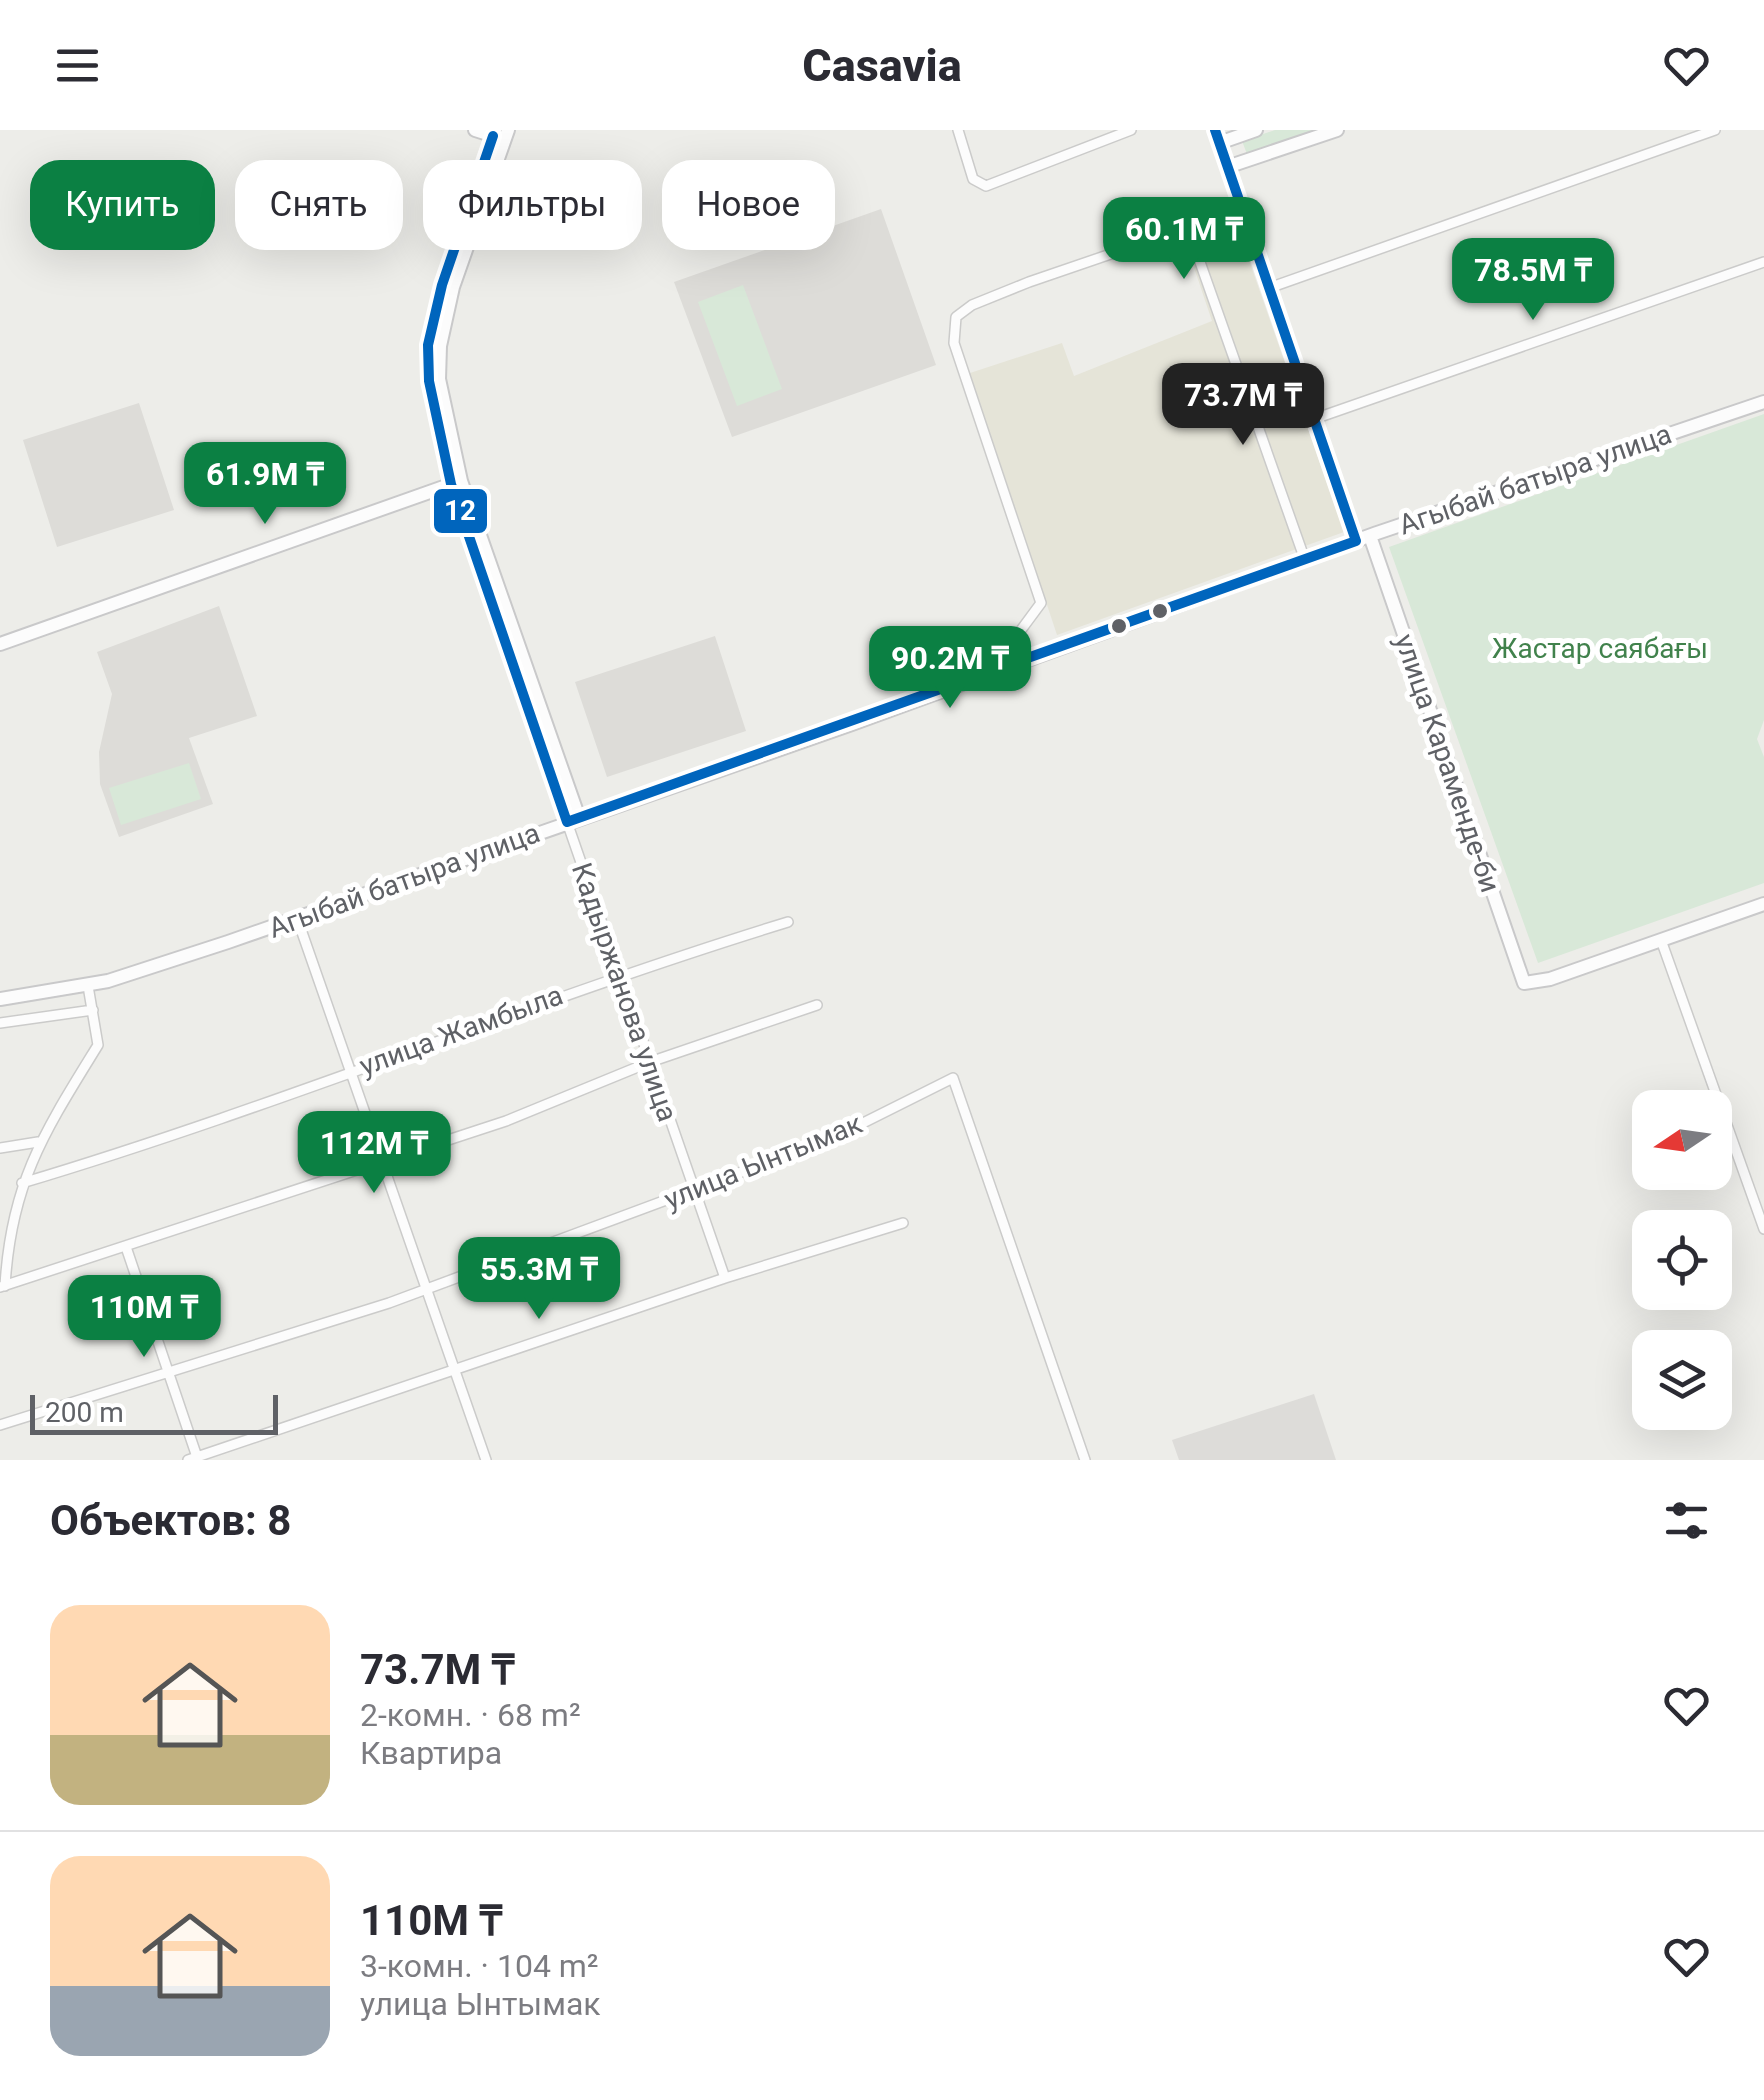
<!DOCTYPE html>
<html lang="ru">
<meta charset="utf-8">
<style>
body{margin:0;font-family:Roboto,sans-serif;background:#f7f7f7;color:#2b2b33;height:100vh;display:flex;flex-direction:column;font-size:38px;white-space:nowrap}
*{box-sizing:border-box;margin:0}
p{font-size:32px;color:#7c7c81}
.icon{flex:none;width:55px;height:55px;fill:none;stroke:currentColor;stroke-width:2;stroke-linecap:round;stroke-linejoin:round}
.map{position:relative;height:1330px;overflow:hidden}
.side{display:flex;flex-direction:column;background:#fff;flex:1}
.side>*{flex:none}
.banner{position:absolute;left:30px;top:30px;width:1000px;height:90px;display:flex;gap:20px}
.needle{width:65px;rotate:257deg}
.fabs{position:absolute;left:1632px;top:960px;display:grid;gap:20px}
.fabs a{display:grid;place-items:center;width:100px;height:100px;border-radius:20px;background:#fff;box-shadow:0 10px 40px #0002;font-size:50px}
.scale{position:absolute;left:30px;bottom:25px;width:248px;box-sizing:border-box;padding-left:10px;border:5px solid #5f6166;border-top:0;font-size:28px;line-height:35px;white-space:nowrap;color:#5f6166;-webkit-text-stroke:8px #fff;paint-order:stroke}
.price{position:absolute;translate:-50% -85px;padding:0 22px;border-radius:20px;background:#0b8043;color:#fff;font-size:32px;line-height:65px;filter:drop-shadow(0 2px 5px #0008)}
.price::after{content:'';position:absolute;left:50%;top:60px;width:30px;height:22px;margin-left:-15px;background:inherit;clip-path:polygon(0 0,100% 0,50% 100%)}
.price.active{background:#222;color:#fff}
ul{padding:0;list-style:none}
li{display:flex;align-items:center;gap:30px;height:250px;padding:0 50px}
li+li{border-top:2px solid #e1e1e2}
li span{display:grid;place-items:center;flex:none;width:280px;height:200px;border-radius:30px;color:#555}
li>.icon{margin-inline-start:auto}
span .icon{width:120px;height:120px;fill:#fffc;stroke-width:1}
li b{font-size:42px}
h2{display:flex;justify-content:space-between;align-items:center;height:120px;padding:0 50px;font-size:42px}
.chip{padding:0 35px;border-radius:30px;background:#fff;box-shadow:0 10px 40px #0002;font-size:35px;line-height:90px}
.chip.active{background:#0b8043;color:#fff}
header{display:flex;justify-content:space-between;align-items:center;height:130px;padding:0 50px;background:#fff;font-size:45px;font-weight:800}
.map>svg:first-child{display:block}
.commercial{fill:#e5e4d8}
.industrial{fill:#dddcd9}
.education{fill:#dddcd8}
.green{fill:#d8e8d8}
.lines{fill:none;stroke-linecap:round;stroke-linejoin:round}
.street-casing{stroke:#cbcbca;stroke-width:12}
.secondary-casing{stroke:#c9c9ca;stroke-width:16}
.street{stroke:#fcfcfc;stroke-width:9}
.secondary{stroke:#fcfcfc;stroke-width:12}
.bus-1-casing{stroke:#fff;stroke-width:18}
.bus-1{stroke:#0065bd;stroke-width:10}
.bus-dot{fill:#5f6166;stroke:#fff;stroke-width:4}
.labels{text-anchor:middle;stroke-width:10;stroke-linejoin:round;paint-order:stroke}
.street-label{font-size:28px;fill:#5f6166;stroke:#fff}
.park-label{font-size:28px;fill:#41824c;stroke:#fff}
.line-badge{stroke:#fff;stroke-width:4}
.badge-label{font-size:28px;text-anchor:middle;font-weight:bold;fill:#fff}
</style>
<header><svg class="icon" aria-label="menu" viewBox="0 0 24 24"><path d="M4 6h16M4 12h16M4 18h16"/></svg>Casavia<svg class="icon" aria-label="heart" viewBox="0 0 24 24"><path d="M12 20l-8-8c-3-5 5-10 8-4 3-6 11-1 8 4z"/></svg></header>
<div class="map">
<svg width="1764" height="1330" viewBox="0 0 1764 1330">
<rect width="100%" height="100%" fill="#edede9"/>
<!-- commercial -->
<path class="commercial" d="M1236,93L1344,402L1057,505L970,243L1062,213L1074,246L1212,191L1183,105Z"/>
<!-- industrial -->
<path class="industrial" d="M1314,1264L1336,1330H1179L1172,1310Z"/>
<!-- education -->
<path class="education" d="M881,79L936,235L732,307L674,152Z
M139,273L174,380L57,417L23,310Z
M219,476L257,586L189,608L213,674L119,707L100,654L99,622L112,564L97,522Z
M715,506L746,601L607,647L575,552Z"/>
<!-- green -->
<path class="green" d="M1275,0H1317L1247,24L1242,11Z
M743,155L782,259L737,276L698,172Z
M1764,284V590L1757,609L1764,627V753L1538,833L1389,417Z
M189,633L201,669L121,695L109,658Z"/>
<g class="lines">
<defs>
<path id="street" d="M958,0L973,49L986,56L1131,0
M1188,98L1305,430
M1269,158L1715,0
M1314,289L1764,132
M1022,531L1018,504L1041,473L954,213L956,187L972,175L1029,152L1242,79
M567,692L725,1148
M297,788L486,1330
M1661,810L1764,1099
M0,893L93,880
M0,1018L38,1012
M22,1053C280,976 530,871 788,792
M126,1117L198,1330
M5,1156C11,1052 45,1001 98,915L88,856
M0,1157L506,991L650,932L817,875
M0,1295L389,1173L833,1008L953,948L1085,1330
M188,1330L725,1148L903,1093"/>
<path id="secondary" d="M475,0L497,7
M495,0L442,155L428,215L429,251L451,354L567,692
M508,0L453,157L440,216L439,249L461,351L579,688
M1215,0L1356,411
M1219,13L1256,0
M1227,37L1337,0
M1370,406L1524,853L1550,849L1764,774
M0,514L455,353
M0,869L108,851L228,812L852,594L1377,403L1764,272"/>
</defs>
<!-- street casing -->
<use href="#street" class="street-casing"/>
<!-- secondary casing -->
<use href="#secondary" class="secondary-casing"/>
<!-- street -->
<use href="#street" class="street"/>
<!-- secondary -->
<use href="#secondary" class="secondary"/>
<defs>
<path id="bus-1" d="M1215,0L1356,411
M493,6L442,155L428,215L429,251L451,354L567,692L1356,411"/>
</defs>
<!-- bus-1 casing -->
<use href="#bus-1" class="bus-1-casing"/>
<!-- bus-1 -->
<use href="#bus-1" class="bus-1"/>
</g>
<!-- markers -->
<g class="bus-dot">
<circle cx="1160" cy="481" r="9"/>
<circle cx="1119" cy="496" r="9"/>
</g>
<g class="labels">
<!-- street labels -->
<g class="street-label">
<text transform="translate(1535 349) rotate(-19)" y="10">Агыбай батыра улица</text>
<text transform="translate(1448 633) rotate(71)" y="10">улица Караменде-би</text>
<text transform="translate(404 750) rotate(-20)" y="10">Агыбай батыра улица</text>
<text transform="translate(625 862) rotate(71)" y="10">Кадыржанова улица</text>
<text transform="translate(461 900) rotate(-20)" y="10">улица Жамбыла</text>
<text transform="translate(763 1031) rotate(-22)" y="10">улица Ынтымак</text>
</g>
<!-- park labels -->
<g class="park-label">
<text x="1600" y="528">Жастар саябағы</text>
</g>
</g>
<rect class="line-badge" x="432" y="357" width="57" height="48" rx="10" fill="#0065bd"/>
<g class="badge-label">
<text x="460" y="390">12</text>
</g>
</svg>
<div class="fabs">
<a><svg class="needle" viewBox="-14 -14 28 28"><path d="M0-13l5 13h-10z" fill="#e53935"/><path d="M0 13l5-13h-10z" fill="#7c7c81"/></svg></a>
<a><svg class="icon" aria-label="locate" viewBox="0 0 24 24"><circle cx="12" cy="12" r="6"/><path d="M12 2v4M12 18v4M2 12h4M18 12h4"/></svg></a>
<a><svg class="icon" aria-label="layers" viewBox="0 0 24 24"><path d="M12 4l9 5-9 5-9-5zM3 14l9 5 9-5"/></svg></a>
</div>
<div class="scale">200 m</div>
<b class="price" style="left:1184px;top:152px">60.1M ₸</b>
<b class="price" style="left:1533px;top:193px">78.5M ₸</b>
<b class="price active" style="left:1243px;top:318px">73.7M ₸</b>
<b class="price" style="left:265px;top:397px">61.9M ₸</b>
<b class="price" style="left:950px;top:581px">90.2M ₸</b>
<b class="price" style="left:374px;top:1066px">112M ₸</b>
<b class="price" style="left:539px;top:1192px">55.3M ₸</b>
<b class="price" style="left:144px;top:1230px">110M ₸</b>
<div class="banner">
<a class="chip active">Купить</a>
<a class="chip">Снять</a>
<a class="chip">Фильтры</a>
<a class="chip">Новое</a>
</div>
</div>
<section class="side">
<h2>Объектов: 8<svg class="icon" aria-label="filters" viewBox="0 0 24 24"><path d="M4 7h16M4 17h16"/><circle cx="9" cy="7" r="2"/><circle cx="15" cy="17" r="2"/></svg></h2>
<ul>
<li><span style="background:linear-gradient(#ffd9b3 65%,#c2b280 0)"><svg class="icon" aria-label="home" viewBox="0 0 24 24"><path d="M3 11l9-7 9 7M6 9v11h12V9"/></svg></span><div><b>73.7M ₸</b><p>2-комн. · 68 m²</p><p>Квартира</p></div><svg class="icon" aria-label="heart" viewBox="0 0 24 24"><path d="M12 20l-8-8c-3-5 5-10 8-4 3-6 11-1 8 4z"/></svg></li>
<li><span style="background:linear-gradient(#ffd9b3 65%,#9aa5b1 0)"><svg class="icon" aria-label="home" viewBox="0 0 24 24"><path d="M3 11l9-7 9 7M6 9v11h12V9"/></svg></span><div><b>110M ₸</b><p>3-комн. · 104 m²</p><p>улица Ынтымак</p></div><svg class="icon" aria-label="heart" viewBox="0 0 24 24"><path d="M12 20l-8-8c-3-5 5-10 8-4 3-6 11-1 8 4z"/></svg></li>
</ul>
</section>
